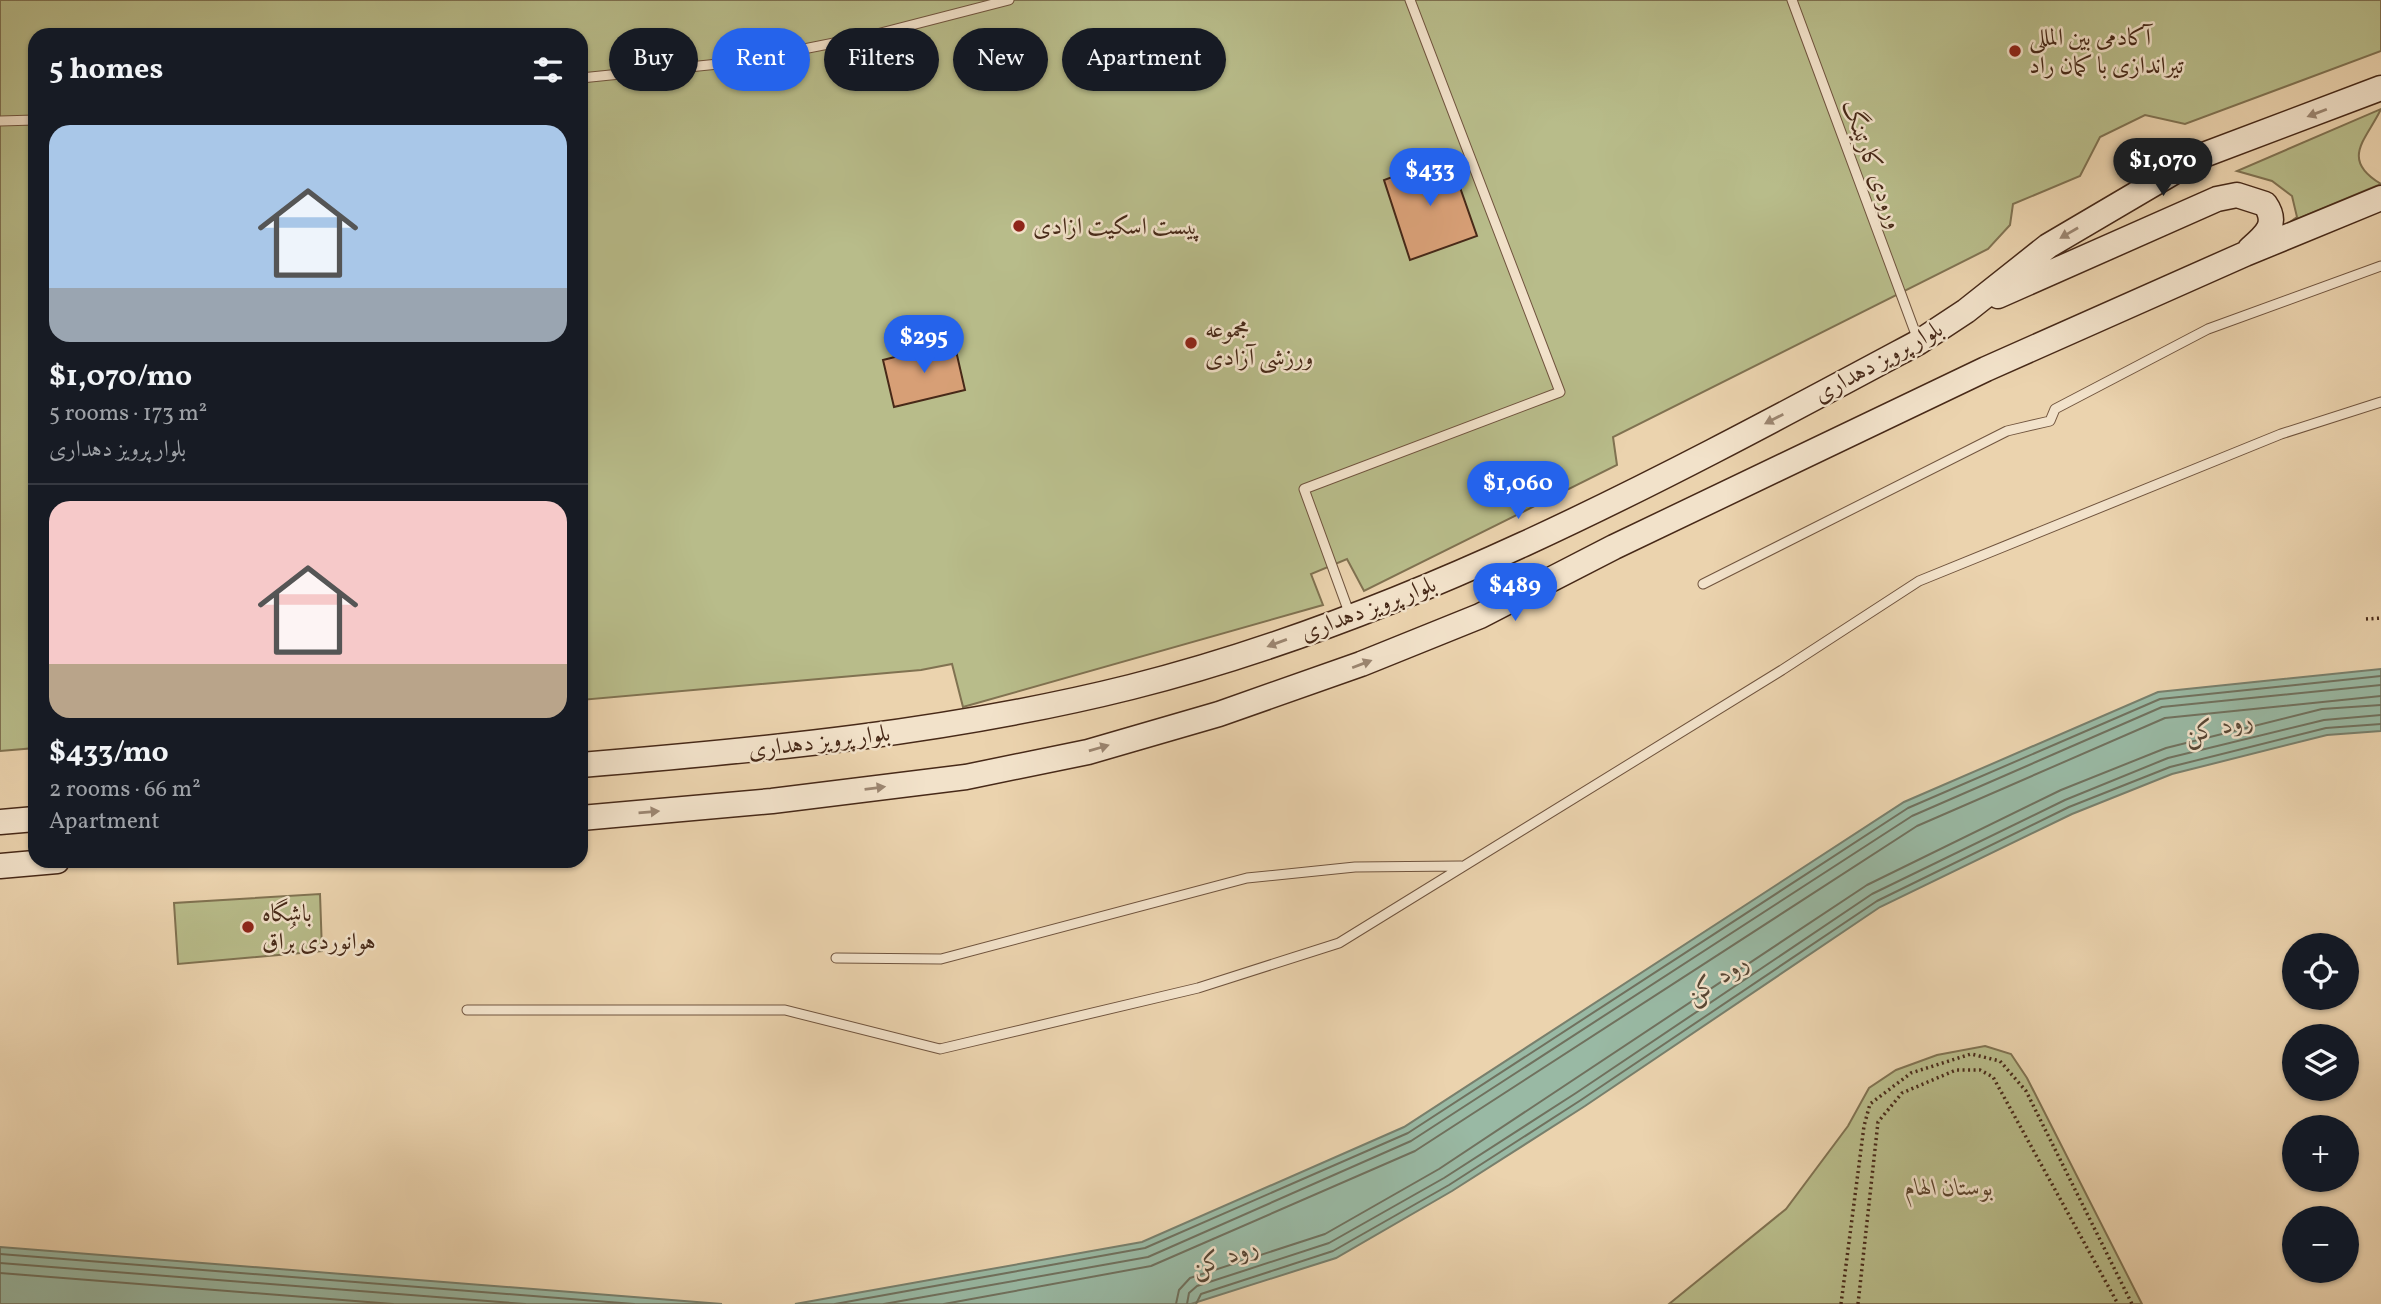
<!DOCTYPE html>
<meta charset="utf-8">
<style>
body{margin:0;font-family:Vollkorn,Amiri,serif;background:#242831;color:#f1f3f6;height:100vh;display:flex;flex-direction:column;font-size:26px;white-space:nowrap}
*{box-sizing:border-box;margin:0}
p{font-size:23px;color:#9ea1a6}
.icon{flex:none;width:38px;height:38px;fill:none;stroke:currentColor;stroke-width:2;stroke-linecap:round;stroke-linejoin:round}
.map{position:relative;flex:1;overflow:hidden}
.sheet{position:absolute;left:28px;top:28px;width:560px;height:840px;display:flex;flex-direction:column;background:#171b24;border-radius:21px;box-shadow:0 2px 5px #0004}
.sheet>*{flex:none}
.banner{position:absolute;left:609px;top:28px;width:665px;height:63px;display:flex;gap:14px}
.controls{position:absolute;left:2282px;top:933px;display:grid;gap:14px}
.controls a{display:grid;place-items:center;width:77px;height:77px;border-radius:50%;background:#171b24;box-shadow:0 2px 5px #0004;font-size:35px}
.price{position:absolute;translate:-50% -60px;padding:0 16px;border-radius:24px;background:#2563eb;color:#fff;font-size:23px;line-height:46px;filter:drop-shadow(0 2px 4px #0008)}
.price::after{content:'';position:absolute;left:50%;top:42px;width:21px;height:16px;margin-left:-10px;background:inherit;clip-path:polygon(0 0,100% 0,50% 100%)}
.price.on{background:#222;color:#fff}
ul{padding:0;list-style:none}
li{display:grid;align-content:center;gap:14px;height:371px;padding:0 21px}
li+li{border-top:2px solid #363941}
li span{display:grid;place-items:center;height:217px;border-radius:21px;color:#555}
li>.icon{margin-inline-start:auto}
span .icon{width:126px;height:126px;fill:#fffc;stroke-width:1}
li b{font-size:30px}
h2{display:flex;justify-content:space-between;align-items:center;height:84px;padding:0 21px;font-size:30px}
.chip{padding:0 24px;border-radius:32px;background:#171b24;box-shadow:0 2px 5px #0004;font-size:24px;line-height:63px}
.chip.on{background:#2563eb;color:#fff}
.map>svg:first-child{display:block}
.green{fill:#b8bc8a;stroke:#807251;stroke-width:2}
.water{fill:#99b9a4;stroke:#787f6c;stroke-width:2}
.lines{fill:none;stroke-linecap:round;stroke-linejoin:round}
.shore{stroke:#70715e;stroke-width:2}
.building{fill:#d79f76;stroke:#472918;stroke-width:2}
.lane-casing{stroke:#70543e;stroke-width:11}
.secondary-casing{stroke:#472918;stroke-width:27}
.path{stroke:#472918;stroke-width:3.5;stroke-dasharray:2 3.5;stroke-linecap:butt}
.lane{stroke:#f2e2ca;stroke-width:9}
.secondary{stroke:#f2e2ca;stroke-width:24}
.oneway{fill:#9c8671}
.poi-dot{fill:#8f2418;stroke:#f2e2ca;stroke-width:2.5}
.labels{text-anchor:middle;stroke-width:5;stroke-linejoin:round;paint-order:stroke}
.poi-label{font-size:24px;fill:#472918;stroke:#f2e2ca;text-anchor:start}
.street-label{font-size:24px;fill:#472918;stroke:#f2e2ca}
.park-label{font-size:24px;font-style:italic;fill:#5e462f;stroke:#f2e2ca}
.water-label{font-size:26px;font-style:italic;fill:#574634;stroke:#f2e2ca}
</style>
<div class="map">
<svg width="2381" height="1304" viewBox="0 0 2381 1304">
<rect width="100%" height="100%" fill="#ebd3ae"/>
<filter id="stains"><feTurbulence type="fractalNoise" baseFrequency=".00286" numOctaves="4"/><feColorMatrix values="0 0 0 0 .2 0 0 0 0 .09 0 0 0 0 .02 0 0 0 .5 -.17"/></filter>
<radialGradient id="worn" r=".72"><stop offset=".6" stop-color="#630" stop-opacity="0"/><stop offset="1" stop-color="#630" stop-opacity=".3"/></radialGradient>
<!-- green -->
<path class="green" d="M0,0H2381V51L2185,124L2145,115L2100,137L2080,176L2013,204L2010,225L1988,249L1613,437L1617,465L1364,591L1347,559L1311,574L1323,605L963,707L952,664L921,670L581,700V35H35V748L0,751Z
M2381,109C2367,139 2339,159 2381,184L2290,222L2297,217L2292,196L2272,181L2237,171Z
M320,894L322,951L178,964L174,903Z
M1985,1046L2011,1054L2027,1078L2142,1304H1669L1786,1209L1848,1126L1869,1088L1896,1070L1937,1055Z"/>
<!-- water -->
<path class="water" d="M2381,669V731L2327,735L2172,774L2072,814L1880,907L1585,1106L1452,1191L1336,1258L1191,1304H795L1142,1242L1404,1127L1904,802L2158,692Z
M0,1247L722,1304H0Z"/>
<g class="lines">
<!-- shore -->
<path class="shore" d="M0,1254L634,1304
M0,1263L525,1304
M0,1273L393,1304
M835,1304L1145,1248L1408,1133L1908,808L2160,699L2381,676
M884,1304L1148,1257L1411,1141L1912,816L2162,707L2381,685
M944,1304L1151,1266L1415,1151L1917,826L2165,718L2381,696
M1176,1304L1179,1290L1190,1278L1325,1234L1439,1169L1867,885L2061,790L2166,748L2322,709L2381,705
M1187,1304L1189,1293L1197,1286L1329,1243L1444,1178L1576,1093L1872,894L2065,800L2168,758L2324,720L2381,715
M1196,1304L1201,1294L1333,1251L1449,1185L1581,1100L1877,901L2069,807L2170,767L2326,728L2381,724"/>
</g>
<!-- building -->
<path class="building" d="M1449,156L1477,236L1410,260L1384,180Z
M954,342L965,390L894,407L883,360Z"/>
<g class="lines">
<defs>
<path id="lane" d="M1792,0L1918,340
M581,78L738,62L869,36L1009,0
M0,121L35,120
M1703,584L2007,431L2050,421L2055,409L2208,329L2381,266
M1350,615L1304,489L1560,392L1410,0
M836,958L941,959L1247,878L1355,867L1461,866
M467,1010H785L940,1049L1198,988L1339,943L1782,670L1919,581L2281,434L2381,402"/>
<path id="secondary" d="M1998,296L2217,199L2237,195L2265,204C2279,224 2266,235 2250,249
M581,765C765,750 951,732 1131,687C1410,617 1667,477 1919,342L1966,311L2048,246L2201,156L2381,88
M581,818L772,801L966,777L1088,752L1219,714L1361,664L1480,616L1614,547L1986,369L2245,254L2381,198
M0,822L35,819
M0,866L57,861"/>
</defs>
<!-- lane casing -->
<use href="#lane" class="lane-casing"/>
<!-- secondary casing -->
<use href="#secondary" class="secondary-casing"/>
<!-- path -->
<path class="path" d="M2366,619L2381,618
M1841,1304L1864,1126L1870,1104L1911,1073L1971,1054L2000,1061L2026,1091L2132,1304
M1858,1304L1878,1122L1902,1093L1956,1070H1980L1993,1077L2118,1304"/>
<!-- lane -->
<use href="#lane" class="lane"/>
<!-- secondary -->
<use href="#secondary" class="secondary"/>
</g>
<!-- one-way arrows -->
<defs><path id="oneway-solid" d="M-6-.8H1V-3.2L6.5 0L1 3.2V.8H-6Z" transform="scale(1.75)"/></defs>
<g class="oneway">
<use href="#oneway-solid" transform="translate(2317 113) rotate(159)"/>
<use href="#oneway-solid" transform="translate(2069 233) rotate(150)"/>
<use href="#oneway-solid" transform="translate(1774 419) rotate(153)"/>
<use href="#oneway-solid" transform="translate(1277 643) rotate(160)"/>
<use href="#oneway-solid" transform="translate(1362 664) rotate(-21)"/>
<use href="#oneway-solid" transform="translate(1099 748) rotate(-16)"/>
<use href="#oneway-solid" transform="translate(875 788) rotate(-7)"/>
<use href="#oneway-solid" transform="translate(649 812) rotate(-5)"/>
</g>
<!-- markers -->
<g class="poi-dot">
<circle cx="2015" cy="51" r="7"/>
<circle cx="1019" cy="226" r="7"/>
<circle cx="1191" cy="343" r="7"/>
<circle cx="248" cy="927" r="7"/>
</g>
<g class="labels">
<!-- poi labels -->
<g class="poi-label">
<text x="2029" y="45">آکادمی بین المللی<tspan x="2029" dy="28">تیراندازی با کمان راد</tspan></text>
<text x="1033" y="234">پیست اسکیت ازادی</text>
<text x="1205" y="337">مجموعه<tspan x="1205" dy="28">ورزشی آزادی</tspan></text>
<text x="262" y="921">باشگاه<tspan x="262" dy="28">هوانوردی بُراق</tspan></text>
</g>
<!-- street labels -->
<g class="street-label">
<text transform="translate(1873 164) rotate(70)" y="8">ورودی کارتینگ</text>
<text transform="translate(1878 361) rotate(-29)" y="8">بلوار پرویز دهداری</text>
<text transform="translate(1368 608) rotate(-21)" y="8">بلوار پرویز دهداری</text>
<text transform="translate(819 741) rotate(-7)" y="8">بلوار پرویز دهداری</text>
</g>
<!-- park labels -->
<g class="park-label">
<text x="1949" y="1195">بوستان الهام</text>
</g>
<!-- water labels -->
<g class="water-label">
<text transform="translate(2218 726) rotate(-14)" y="9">رود کن</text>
<text transform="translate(1716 978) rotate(-34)" y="9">رود کن</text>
<text transform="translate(1224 1256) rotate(-20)" y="9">رود کن</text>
</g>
</g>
<rect width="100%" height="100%" filter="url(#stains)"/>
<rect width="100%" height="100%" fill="url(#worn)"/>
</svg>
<div class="controls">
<a><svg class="icon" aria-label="locate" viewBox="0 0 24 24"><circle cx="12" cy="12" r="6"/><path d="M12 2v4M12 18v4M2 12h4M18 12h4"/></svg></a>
<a><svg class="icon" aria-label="layers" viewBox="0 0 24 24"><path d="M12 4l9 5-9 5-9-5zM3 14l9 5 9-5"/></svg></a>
<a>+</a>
<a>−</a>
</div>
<b class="price on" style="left:2163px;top:198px">$1,070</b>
<b class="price" style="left:1430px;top:208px">$433</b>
<b class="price" style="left:924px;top:375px">$295</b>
<b class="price" style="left:1518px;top:521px">$1,060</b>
<b class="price" style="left:1515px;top:623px">$489</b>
<div class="banner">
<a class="chip">Buy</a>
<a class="chip on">Rent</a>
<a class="chip">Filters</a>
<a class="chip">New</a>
<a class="chip">Apartment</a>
</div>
<section class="sheet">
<h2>5 homes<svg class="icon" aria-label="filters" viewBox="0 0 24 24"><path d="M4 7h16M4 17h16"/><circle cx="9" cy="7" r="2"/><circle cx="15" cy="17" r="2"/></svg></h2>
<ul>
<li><span style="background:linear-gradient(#a9c7e8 75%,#9aa5b1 0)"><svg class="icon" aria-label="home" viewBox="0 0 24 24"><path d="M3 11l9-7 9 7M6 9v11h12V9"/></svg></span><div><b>$1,070/mo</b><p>5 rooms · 173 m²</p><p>بلوار پرویز دهداری</p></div></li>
<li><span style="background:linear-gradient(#f6c9c9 75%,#b9a48a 0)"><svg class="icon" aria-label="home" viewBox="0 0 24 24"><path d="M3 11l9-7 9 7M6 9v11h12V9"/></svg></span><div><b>$433/mo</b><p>2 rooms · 66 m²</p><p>Apartment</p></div></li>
</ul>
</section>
</div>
